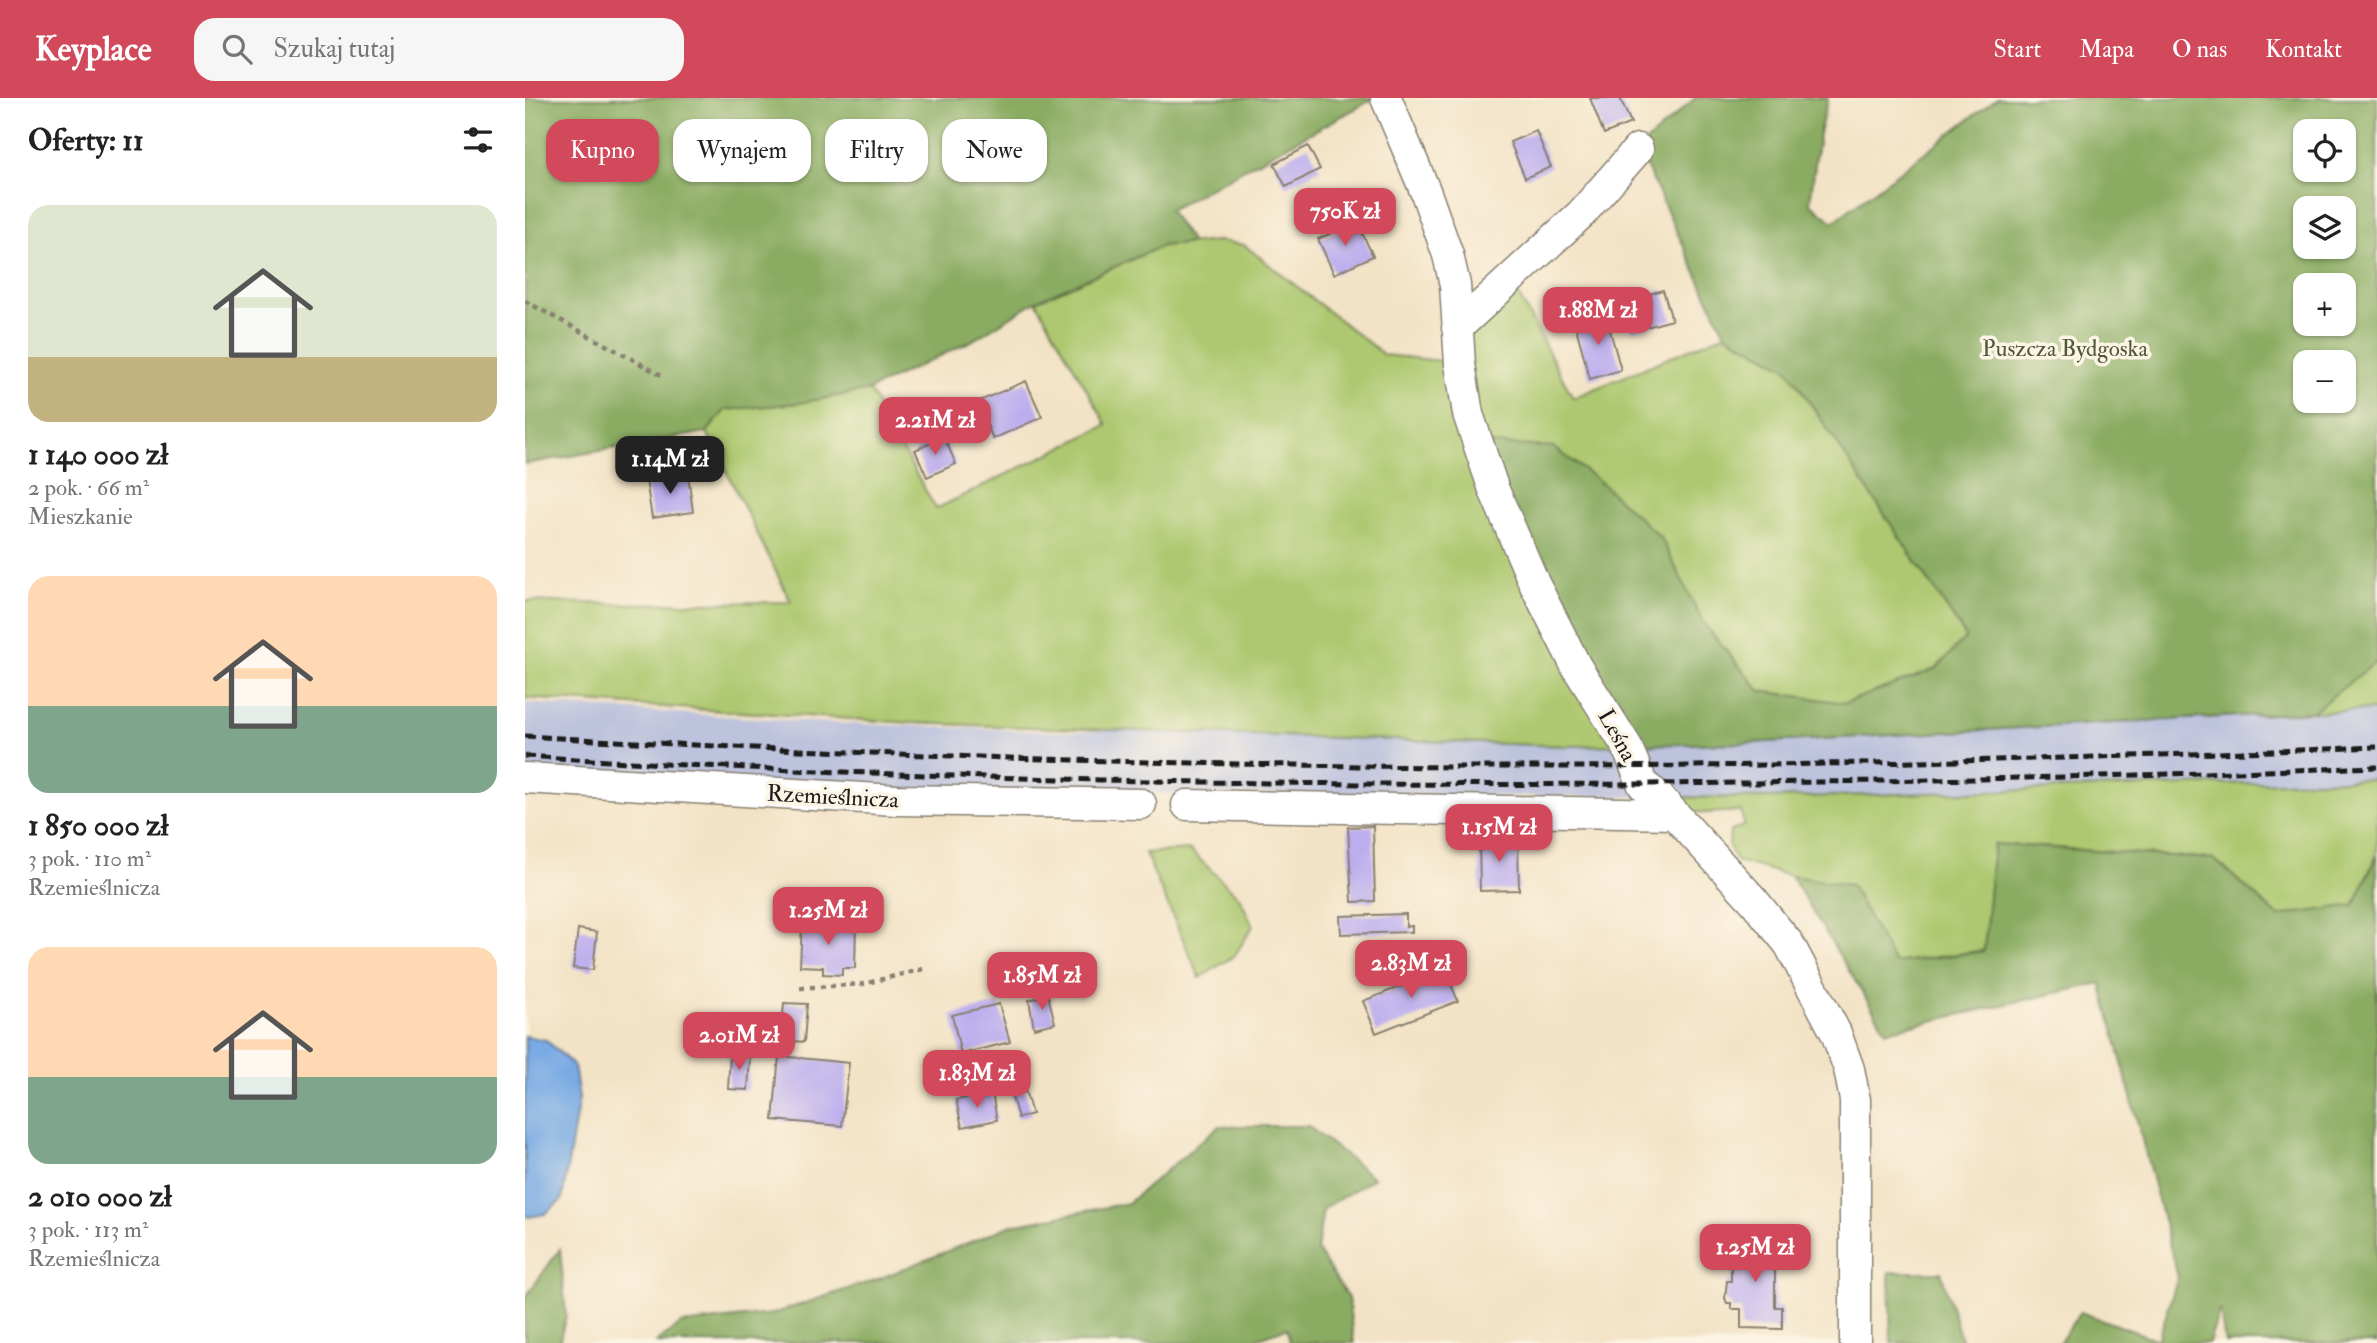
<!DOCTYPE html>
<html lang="pl">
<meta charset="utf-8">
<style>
body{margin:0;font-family:"IM FELL Double Pica",serif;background:#f6f6f6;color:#222;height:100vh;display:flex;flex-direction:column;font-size:26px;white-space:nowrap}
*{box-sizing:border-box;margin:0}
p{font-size:23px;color:#767676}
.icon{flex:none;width:38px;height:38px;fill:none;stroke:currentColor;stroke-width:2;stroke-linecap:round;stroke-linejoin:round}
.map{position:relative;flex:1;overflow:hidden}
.drawer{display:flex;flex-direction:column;background:#fff;width:525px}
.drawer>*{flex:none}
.hud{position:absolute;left:21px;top:21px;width:665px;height:63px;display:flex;gap:14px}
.controls{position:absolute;left:1768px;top:21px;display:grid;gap:14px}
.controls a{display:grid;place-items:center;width:63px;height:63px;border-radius:14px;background:#fff;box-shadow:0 2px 5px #0004;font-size:35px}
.price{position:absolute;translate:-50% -60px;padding:0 16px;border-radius:14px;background:#d1495b;color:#fff;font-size:23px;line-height:46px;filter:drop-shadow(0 2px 4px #0008)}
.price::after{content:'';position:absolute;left:50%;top:42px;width:21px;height:16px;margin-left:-10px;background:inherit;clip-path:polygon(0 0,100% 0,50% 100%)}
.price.on{background:#222;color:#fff}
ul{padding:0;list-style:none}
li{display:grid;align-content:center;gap:14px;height:371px;padding:0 28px}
li span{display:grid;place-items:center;height:217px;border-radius:21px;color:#555}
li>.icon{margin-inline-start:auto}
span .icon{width:126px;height:126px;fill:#fffc;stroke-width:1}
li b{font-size:30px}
h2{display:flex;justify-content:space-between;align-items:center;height:84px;padding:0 28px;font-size:30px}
.pill{padding:0 24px;border-radius:21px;background:#fff;box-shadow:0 2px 5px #0004;font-size:24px;line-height:63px}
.pill.on{background:#d1495b;color:#fff}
header{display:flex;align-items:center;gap:42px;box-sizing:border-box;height:98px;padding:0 35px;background:#d1495b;color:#fff}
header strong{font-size:33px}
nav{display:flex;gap:38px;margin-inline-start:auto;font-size:24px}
.search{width:490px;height:63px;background:#f6f6f6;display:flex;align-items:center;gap:18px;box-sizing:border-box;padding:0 24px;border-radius:21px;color:#767676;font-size:26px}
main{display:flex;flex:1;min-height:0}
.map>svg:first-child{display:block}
.industrial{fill:#bec3dd}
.green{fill:#adc86f;stroke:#647246;stroke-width:2}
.forest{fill:#8aac62;stroke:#53643f;stroke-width:2;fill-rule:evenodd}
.water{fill:#79aae4;stroke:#4a6380;stroke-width:2}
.building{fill:#bcaeee}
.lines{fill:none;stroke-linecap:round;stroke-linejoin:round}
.street-casing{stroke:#888071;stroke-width:33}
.path{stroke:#888071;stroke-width:4.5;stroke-dasharray:5 5;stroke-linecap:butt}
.street{stroke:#fff;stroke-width:30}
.rail{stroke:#1c1c1c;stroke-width:5;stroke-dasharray:10 5;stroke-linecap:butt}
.labels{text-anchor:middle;stroke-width:7;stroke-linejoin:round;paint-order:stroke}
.park-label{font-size:23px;fill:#4f5839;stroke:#fcf5e5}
.street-label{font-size:23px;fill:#1c1c1c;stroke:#fcf5e5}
</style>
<header>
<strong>Keyplace</strong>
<div class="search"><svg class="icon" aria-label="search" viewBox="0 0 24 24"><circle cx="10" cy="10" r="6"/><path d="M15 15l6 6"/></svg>Szukaj tutaj</div>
<nav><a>Start</a><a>Mapa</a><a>O nas</a><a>Kontakt</a></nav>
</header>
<main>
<section class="drawer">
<h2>Oferty: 11<svg class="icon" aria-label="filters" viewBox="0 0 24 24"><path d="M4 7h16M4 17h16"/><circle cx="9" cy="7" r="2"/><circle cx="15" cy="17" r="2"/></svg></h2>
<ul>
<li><span style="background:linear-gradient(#dfe7d0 70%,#c2b280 0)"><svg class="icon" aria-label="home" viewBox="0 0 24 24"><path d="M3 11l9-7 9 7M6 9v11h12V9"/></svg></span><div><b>1 140 000 zł</b><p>2 pok. · 66 m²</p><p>Mieszkanie</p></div></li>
<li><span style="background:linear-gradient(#ffd9b3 60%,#7fa58c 0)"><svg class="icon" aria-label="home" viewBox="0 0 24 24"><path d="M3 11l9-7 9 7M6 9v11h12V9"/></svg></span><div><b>1 850 000 zł</b><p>3 pok. · 110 m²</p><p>Rzemieślnicza</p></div></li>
<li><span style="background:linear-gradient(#ffd9b3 60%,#7fa58c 0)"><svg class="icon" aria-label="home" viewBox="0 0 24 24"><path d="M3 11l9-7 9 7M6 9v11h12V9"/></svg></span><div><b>2 010 000 zł</b><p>3 pok. · 113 m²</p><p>Rzemieślnicza</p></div></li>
</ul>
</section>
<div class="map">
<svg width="1852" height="1245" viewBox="0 0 1852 1245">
<rect width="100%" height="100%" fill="#fcf5e5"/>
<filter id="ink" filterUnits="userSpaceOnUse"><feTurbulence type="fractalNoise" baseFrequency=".0143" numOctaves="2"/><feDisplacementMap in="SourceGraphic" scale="14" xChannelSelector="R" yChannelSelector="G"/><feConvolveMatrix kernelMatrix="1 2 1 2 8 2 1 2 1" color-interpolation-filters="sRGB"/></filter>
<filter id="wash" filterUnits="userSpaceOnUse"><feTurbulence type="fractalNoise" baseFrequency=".00686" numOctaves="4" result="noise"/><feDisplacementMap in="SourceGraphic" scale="28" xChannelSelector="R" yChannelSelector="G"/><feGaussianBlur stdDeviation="1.57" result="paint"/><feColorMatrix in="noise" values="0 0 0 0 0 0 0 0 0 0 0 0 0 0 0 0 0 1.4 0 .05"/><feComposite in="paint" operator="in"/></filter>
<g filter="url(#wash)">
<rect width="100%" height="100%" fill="#f3e3c6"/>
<!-- industrial -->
<path class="industrial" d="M1852,597V730L1245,700L304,693L0,673V605L291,624L539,634L865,626Z"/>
<!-- green -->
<path class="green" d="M694,143L719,147L859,257L935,265L932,230L985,181L1048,300L1200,236L1262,270L1441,539L1411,571L1320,605L1235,593L1178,525L1136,440L1074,383L1028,349L1101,647L1041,648L387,625L0,600V503L91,506L266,504L182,334L199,312L274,305L344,292L411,411L582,327L511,203L637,148Z
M1852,563V612L1787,614Z
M1852,681V757L1829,808L1753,818L1689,761L1469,746L1459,852L1369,865L1326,787L1266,778L1211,763L1204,748L1205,734L1219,727L1216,713L1180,715L1166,713L1146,699L1246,700Z
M665,752L715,800L728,828L710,857L675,880L620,755Z"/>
<!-- forest -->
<path class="forest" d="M0,0H850L644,112L667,145L637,148L511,203L448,242L344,292L274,305L200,312L182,334L0,366Z
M1170,0H1303L1294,35L1285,105L1308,124L1472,0H1852V563L1787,614L1226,645L1101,647L951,345L1028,349L1074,383L1136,440L1178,525L1235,593L1320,605L1411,571L1441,539L1262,270L1200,236L1113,51ZM1780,33H1818V72H1780ZM1780,110H1818V149H1780ZM1780,187H1818V226H1780ZM1780,264H1818V303H1780Z
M1469,746L1689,761L1753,818L1829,807L1852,757V1245H1700L1695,1211L1684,1245H1534L1555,1214L1633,1242L1653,1179L1576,885L1361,933L1266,778L1326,787L1369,865L1459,853Z
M694,1028H783L849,1080L798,1111L792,1152L823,1200L829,1245H765L762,1230L720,1245H131L156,1226L247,1216L356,1180L487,1127L603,1105Z
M35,1151L41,1218L34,1245H0V1200Z
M1364,1174H1416L1437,1245H1366Z"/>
<!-- water -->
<path class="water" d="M0,938L21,942L49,968L54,1000L37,1102L20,1116L4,1119L0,1117Z"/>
<g id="blocks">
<!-- building -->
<path class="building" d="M1065,0H1095L1106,25L1079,36Z
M1011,33L1026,69L1000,80L985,44Z
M783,48L795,71L761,89L749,66Z
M832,124L848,158L809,176L793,141Z
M1138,192L1147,222L1107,233L1099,203Z
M1081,218L1096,272L1065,281L1050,226Z
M501,283L517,319L468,341L452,304Z
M419,339L431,366L402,379L390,352Z
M163,376L168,414L127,420L121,382Z
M848,728L850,803L827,804L823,729Z
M954,740H993L994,792L955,793Z
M881,816V829L887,828V834L816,836L815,818Z
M277,824L331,827L330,870H317V877L298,876V869L275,868Z
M53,831L72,834L68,872L48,870Z
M906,868L909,876L920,872L933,903L851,935L838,903L898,880L895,873Z
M523,897L530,925L509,930L504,902Z
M259,905L282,906L279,944L256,942Z
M474,906L485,944L436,956L427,917Z
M205,956L225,957L223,992L203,991Z
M254,958L324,965L317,1028L248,1022Z
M500,992L507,1016L493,1020L486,996Z
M467,995L472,1022L437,1029L431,1002Z
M1257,1144V1166H1250V1209H1257V1231L1216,1230V1211H1206V1205H1202L1200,1200L1202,1183H1206V1145Z"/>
</g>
</g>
<g filter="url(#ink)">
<use href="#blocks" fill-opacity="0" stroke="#888071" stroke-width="2"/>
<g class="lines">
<defs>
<path id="street" d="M861,0L901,95L923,157L930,187L935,266L943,316L969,392L1010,487L1051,568L1101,647L1118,687L1132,697L1229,803L1264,846L1311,935L1324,971L1330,1002V1245
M932,230L1056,116L1113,51
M0,680L372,702L616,706
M662,707L1148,716"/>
</defs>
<!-- street casing -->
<use href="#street" class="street-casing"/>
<!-- path -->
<path class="path" d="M0,203L138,278
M275,890L338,886L402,870"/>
<!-- street -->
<use href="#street" class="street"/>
<!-- rail -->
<path class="rail" d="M0,638C313,656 626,667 940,669C1244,670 1548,661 1852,649
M0,658C617,696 1235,692 1852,669"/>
</g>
</g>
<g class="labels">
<!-- park labels -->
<g class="park-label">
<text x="1540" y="258">Puszcza Bydgoska</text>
</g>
<!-- street labels -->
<g class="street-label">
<text transform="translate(1093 637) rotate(61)" y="8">Leśna</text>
<text transform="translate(308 698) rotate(3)" y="8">Rzemieślnicza</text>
</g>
</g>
</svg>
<div class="controls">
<a><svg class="icon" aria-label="locate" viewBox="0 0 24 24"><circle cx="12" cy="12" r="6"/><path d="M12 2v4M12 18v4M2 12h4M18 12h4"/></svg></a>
<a><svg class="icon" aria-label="layers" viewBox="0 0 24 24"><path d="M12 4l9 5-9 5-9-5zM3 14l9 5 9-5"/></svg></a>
<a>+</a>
<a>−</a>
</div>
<b class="price" style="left:820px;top:150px">750K zł</b>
<b class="price" style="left:1073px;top:249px">1.88M zł</b>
<b class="price" style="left:410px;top:359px">2.21M zł</b>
<b class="price on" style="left:145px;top:398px">1.14M zł</b>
<b class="price" style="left:974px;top:766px">1.15M zł</b>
<b class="price" style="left:303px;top:849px">1.25M zł</b>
<b class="price" style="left:886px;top:902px">2.83M zł</b>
<b class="price" style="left:517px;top:914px">1.85M zł</b>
<b class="price" style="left:214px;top:974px">2.01M zł</b>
<b class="price" style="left:452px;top:1012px">1.83M zł</b>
<b class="price" style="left:1230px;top:1186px">1.25M zł</b>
<div class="hud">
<a class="pill on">Kupno</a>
<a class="pill">Wynajem</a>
<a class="pill">Filtry</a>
<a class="pill">Nowe</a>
</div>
</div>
</main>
